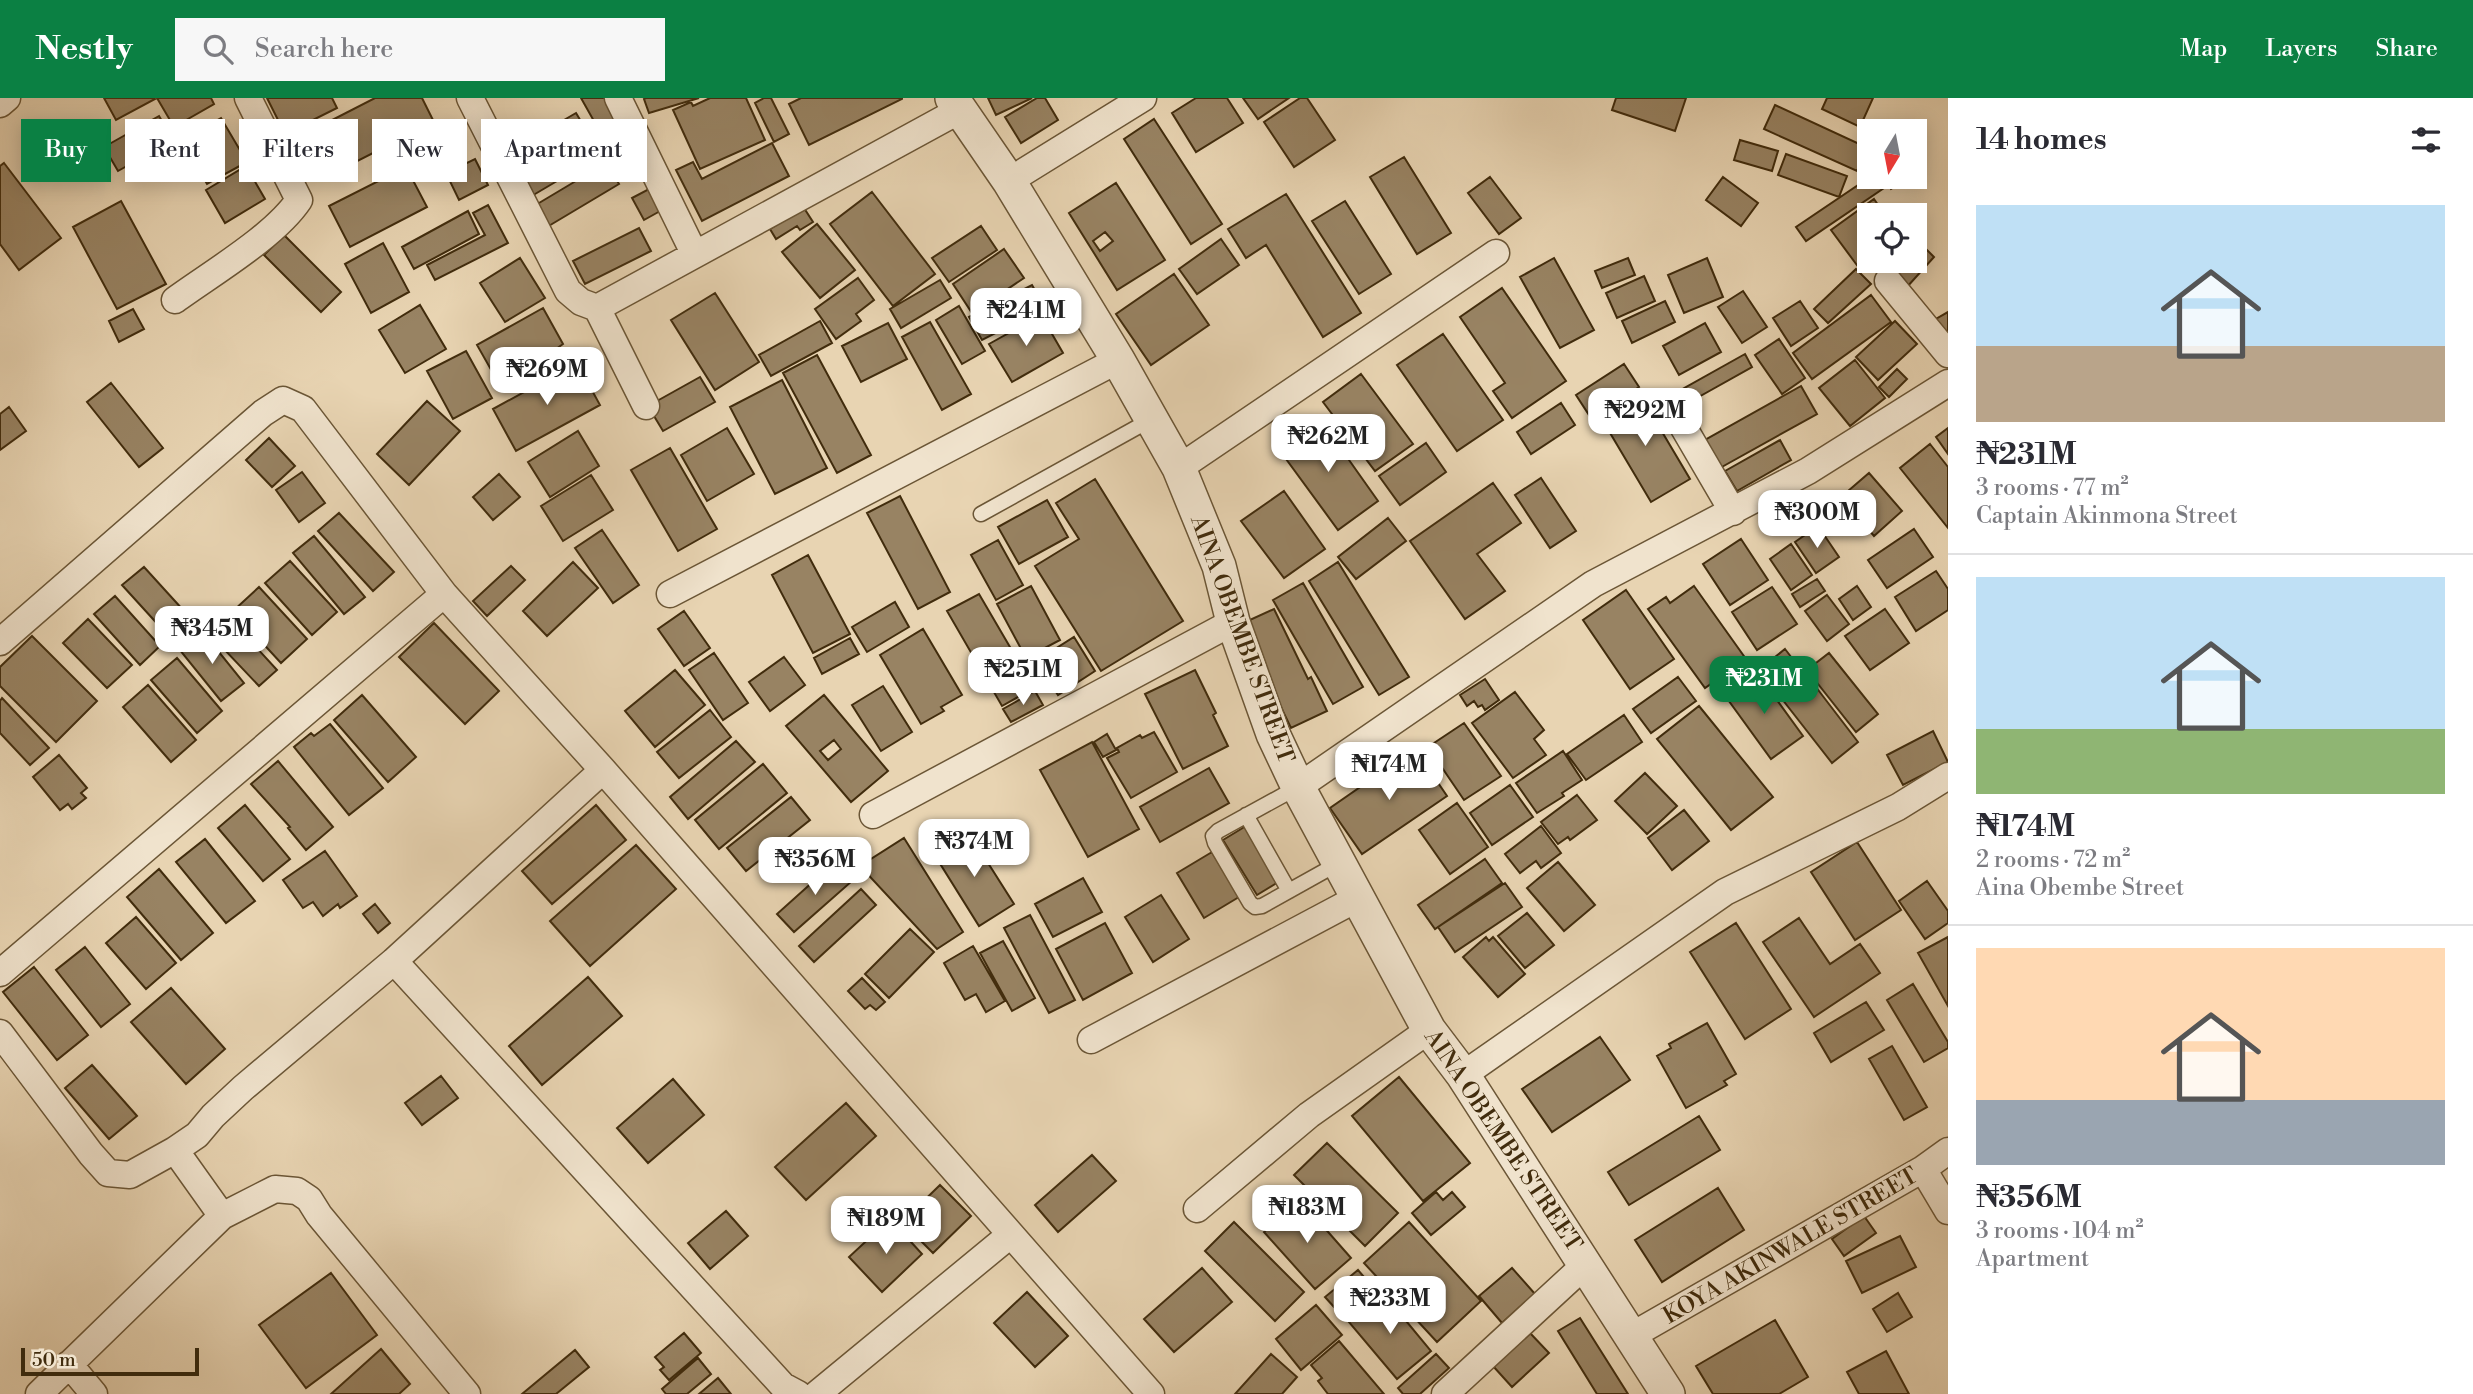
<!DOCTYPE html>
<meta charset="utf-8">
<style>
body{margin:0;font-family:"Libre Bodoni",serif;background:#f7f7f7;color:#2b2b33;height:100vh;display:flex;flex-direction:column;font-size:26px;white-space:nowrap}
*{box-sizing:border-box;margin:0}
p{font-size:23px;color:#7c7c81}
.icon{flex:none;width:38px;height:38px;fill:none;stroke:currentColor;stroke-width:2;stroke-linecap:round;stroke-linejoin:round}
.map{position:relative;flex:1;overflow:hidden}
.side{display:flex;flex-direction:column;background:#fff;width:525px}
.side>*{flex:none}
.banner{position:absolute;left:21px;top:21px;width:665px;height:63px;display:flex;gap:14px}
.needle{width:46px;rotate:190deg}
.controls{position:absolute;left:1857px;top:21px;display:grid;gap:14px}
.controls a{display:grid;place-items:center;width:70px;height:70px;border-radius:0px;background:#fff;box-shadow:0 4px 18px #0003;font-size:35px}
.scale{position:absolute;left:21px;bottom:18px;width:178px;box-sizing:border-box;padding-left:7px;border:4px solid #412c0d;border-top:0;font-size:19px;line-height:24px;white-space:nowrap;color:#412c0d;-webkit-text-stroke:5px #f0e3cd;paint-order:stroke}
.price{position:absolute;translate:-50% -60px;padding:0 16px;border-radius:14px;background:#fff;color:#222;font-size:23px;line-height:46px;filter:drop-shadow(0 2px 4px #0008)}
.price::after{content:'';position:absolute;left:50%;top:42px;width:21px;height:16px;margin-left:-10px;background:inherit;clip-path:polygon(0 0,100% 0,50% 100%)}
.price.on{background:#0b8043;color:#fff}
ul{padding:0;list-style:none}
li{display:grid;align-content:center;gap:14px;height:371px;padding:0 28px}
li+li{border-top:2px solid #e1e1e2}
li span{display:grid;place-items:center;height:217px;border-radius:0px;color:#555}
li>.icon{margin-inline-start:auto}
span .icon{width:126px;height:126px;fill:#fffc;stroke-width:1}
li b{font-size:30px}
h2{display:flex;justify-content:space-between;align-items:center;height:84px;padding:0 28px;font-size:30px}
.chip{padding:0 24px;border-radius:0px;background:#fff;box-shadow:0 4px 18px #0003;font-size:24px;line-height:63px}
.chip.on{background:#0b8043;color:#fff}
header{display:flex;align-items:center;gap:42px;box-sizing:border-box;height:98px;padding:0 35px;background:#0b8043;color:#fff}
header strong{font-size:33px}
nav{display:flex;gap:38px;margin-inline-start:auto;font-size:24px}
.search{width:490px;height:63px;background:#f7f7f7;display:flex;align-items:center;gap:18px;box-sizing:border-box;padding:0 24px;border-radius:0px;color:#7c7c81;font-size:26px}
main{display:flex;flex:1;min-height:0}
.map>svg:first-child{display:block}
.building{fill:#988363;stroke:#412c0d;stroke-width:2;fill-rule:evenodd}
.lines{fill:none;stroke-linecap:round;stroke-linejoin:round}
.service-casing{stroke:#6b5636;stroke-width:17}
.minor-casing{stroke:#6b5636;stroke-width:29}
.tertiary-casing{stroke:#6b5636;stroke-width:36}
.service{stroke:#f0e3cd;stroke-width:14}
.minor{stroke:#f0e3cd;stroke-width:26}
.tertiary{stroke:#f0e3cd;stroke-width:33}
.labels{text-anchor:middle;stroke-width:6;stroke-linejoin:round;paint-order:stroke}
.street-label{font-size:23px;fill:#412c0d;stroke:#f0e3cd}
</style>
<header>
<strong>Nestly</strong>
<div class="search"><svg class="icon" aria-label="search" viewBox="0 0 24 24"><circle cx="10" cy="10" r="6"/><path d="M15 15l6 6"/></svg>Search here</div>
<nav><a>Map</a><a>Layers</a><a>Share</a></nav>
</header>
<main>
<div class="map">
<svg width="1948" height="1296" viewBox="0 0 1948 1296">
<rect width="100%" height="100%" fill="#e8d4b2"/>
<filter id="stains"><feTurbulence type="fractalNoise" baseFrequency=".00286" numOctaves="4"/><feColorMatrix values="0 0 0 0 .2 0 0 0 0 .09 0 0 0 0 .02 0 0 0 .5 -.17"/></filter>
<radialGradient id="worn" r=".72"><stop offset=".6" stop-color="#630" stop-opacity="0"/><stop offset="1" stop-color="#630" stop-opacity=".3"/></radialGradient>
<!-- building -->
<path class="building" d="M104,0H154L155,1L116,22Z
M157,0H211L214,6L174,29Z
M267,0H332L337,10L285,36Z
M375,0H422L434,24L330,77L320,58L312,63L299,39Z
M581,0H606L632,47L613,57Z
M646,0H699L649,15L644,1Z
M710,0H746L765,42L700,71L673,12L691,4L693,8Z
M764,0H771L789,36L774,44L755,5Z
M801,0H902V1L809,47L789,6Z
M988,0H1032L996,17Z
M1037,0H1045L1058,22L1021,45L1005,19Z
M1196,0H1227L1243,25L1196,54L1172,15Z
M1243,0H1289L1258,21Z
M1300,0H1307L1335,42L1294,69L1264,24Z
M1616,0H1686L1675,33L1612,12Z
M1827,0H1873L1860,29L1822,11Z
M1775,7L1868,50L1857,73L1764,31Z
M576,15L601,57L530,99L504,57Z
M159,18L173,42L118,73L104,49Z
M221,20L247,64L207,86L182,42Z
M1154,21L1222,126L1191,146L1124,41Z
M1740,42L1778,53L1772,73L1734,62Z
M772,45L789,78L702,123L676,72L693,64L702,81Z
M1786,56L1847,78L1839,99L1778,77Z
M1404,59L1451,135L1417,156L1370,79Z
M475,61L488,87L459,102L446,75Z
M4,65L61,140L19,172L0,146V68Z
M606,65L619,86L547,129L534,108Z
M246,68L265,101L225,125L206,92Z
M406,69L427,109L350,149L329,108Z
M1490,79L1521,120L1499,136L1468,95Z
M1723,79L1758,105L1741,128L1706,102Z
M1870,79H1876L1884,90L1806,143L1796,129Z
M1883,79H1909V80L1891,91Z
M1116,85L1165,162L1117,192L1069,115ZM1105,134L1113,143L1100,153L1093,143Z
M649,91L662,112L644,122L632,100Z
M872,94L935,176L893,208L830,126Z
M1286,96L1361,215L1323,239L1266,147L1246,160L1228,131Z
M1874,101L1885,117H1869V163H1878L1862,174L1831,132Z
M121,103L166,186L117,211L73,129Z
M1345,103L1391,176L1359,196L1312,123Z
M488,107L508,145L435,182L427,167L485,137L473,115Z
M804,110L813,124L800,132L797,128L776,141L770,131Z
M468,113L479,136L414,171L402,149Z
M817,126L855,172L820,200L782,154Z
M981,128L997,152L949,184L932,160Z
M639,130L651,153L585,186L573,163Z
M284,137L341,194L321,214L264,157Z
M1221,141L1239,167L1197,196L1179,171Z
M1918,143L1934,159L1907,189L1890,173L1899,163H1914V146Z
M383,145L409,194L371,215L345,166Z
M1004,151L1024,180L972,215L953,186Z
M520,160L545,200L505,224L480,185Z
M1554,160L1594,232L1560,250L1520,179Z
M1628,160L1635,177L1602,190L1595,173Z
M1707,160L1723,199L1684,215L1668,177Z
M1856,171L1871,186L1828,225L1814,211Z
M1174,176L1209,227L1151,267L1116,216Z
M1644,178L1655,203L1617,220L1606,195Z
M858,180L874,202L856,216L861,223L836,241L815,211Z
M940,182L951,200L901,230L890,211Z
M1032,187L1045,210L982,242L969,219Z
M1502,190L1566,283L1512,320L1493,293L1505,285L1460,219Z
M1743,193L1767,229L1742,245L1718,209Z
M715,195L759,264L715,292L671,222Z
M1871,197L1891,224L1812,281L1793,255Z
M1665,203L1675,224L1632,245L1622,223Z
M1800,203L1818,230L1791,248L1773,220Z
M420,207L446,251L405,275L379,232Z
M959,208L985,253L962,266L936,222Z
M543,210L563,246L556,251L560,259L502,291L477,247Z
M133,211L144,231L119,244L109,223Z
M1948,214V244L1934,222Z
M1041,217L1063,255L1012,284L989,246Z
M820,223L832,245L771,278L759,257Z
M1895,223L1917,246L1878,282L1856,259Z
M930,224L971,296L942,312L902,239Z
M888,225L907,261L861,284L842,248Z
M1705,225L1721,254L1679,277L1663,248Z
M1443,236L1503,322L1457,353L1397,267Z
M1779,241L1805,280L1782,296L1755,257Z
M466,253L492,300L453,321L427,273Z
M1745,256L1752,269L1679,310L1672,297Z
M817,257L871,357L837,375L783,275Z
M1855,262L1885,300L1850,328L1819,290Z
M577,265L600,307L516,353L493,311Z
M1624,266L1639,289L1591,320L1576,297Z
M1897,271L1907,281L1889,299L1879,289Z
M1361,276L1413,346L1375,373L1323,304Z
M700,279L715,304L663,333L648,308Z
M782,282L827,370L775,396L730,309Z
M111,285L163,350L139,369L87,304Z
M1801,288L1817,316L1720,370L1705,342Z
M1639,295L1690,381L1651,404L1600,318Z
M427,303L460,333L409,387L377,356Z
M1561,305L1575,327L1531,356L1517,334Z
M9,309L26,333L0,352V316Z
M1320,321L1378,403L1338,432L1278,350Z
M727,330L754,376L707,403L681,357Z
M1948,330V356L1936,339Z
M578,333L599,368L550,399L528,364Z
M269,340L295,368L272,389L246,362Z
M1780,342L1791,362L1737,393L1725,373Z
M1426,345L1446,374L1400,407L1379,378Z
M1930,346L1948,369V430L1900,370Z
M670,350L717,431L678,453L631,372Z
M302,374L325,405L299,424L276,392Z
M1869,375L1902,413L1874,438L1841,399Z
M499,376L520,399L493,422L473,399Z
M591,377L613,412L563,443L541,408Z
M1541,380L1576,433L1550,450L1515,397Z
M1095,381L1183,523L1101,573L1035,468L1079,441L1056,405Z
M1493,385L1521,425L1477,456L1505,493L1465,521L1410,443Z
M1284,393L1325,451L1284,480L1241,423Z
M900,398L950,494L918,511L867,415Z
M1047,402L1068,439L1019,466L998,429Z
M339,415L394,474L373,493L318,433Z
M1388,420L1406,443L1356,481L1338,459Z
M1818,428L1839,459L1816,475L1795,444Z
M1914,431L1933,459L1887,490L1868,462Z
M602,432L639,487L613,505L575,450Z
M314,438L365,499L344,516L293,455Z
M1741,441L1768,482L1730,507L1703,466Z
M998,442L1023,487L996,502L971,457Z
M1791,446L1812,477L1791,492L1770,461Z
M808,457L850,536L813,555L772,477Z
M290,463L337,514L312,537L265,485Z
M573,464L598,490L547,538L523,513Z
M1338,464L1409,579L1379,597L1309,483Z
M511,468L525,482L487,518L473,503Z
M144,469L194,524L173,543L122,487Z
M1936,473L1948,491V512L1916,533L1895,499Z
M1817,481L1825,493L1800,509L1792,496Z
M1303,485L1363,589L1333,606L1273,502Z
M1031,488L1060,542L1026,560L997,506Z
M1694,488L1746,561L1705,590L1648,511L1666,499L1670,505Z
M1857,488L1871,509L1853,522L1839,501Z
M259,489L307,541L281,565L233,513Z
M1772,489L1797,526L1757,552L1732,514Z
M1626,492L1674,561L1630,591L1583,522Z
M979,496L1034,590L1002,608L947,513Z
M1827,497L1849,526L1827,543L1805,513Z
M115,498L160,548L140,567L94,516Z
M895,504L909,529L867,554L852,529Z
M1274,511L1308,581L1311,579L1327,613L1291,630L1241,526Z
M1885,511L1909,545L1870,572L1845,538Z
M223,513L277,572L259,588L204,530Z
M684,513L710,550L684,568L658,531Z
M88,521L132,567L107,590L63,545Z
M434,525L499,593L465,626L399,559Z
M923,531L962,597L941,609L944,613L921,626L880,557Z
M202,533L244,585L221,603L179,551Z
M32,538L97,603L56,644L0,588V569Z
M1074,539L1095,573L1058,597L1036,563Z
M850,540L859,556L822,576L814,560Z
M1785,551L1798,568L1773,588L1760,571Z
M714,555L748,605L723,622L689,572Z
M1829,555L1878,616L1856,634L1807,572Z
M784,559L805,587L770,613L749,584Z
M177,560L222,613L197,635L151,582Z
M675,572L705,607L655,649L625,613Z
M1195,572L1216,615L1213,617L1228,648L1183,671L1145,596Z
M1758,576L1803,638L1771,661L1726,599Z
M1678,579L1696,603L1651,635L1633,611Z
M1809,580L1858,644L1832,665L1782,601Z
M1485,581L1499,602L1485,612L1482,607L1478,609L1474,603L1467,608L1460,597Z
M148,587L196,642L171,664L123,609Z
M883,588L912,634L881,653L852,607Z
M1035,593L1043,607L1011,624L1003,611Z
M1515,594L1544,632L1534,641L1546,657L1513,680L1472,625Z
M362,597L416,659L388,684L334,622Z
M824,597L888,673L851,704L786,628ZM834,642L841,651L828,662L820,653Z
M2,600L49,650L30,667L0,635V603Z
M1699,608L1773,699L1731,732L1657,641Z
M710,612L731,639L679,680L657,654Z
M1624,617L1642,644L1586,682L1567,656Z
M1464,625L1501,678L1464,702L1428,649Z
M330,626L383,690L349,717L294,649L311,635L314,638Z
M1933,633L1948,664L1903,687L1887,657Z
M1154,634L1177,674L1131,700L1107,660L1119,654L1117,650L1140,637L1142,640Z
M1107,636L1116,652L1103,659L1094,644Z
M736,643L755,664L688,721L670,699Z
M1092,644L1139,731L1088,759L1040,672Z
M1415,651L1447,698L1362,756L1330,710Z
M1563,653L1582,682L1562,695L1564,698L1537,715L1516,685Z
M59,657L87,690L81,695L86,700L72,711L68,706L60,712L33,679Z
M278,663L333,729L306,752L288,730L290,729L251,686Z
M763,666L787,695L719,751L695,722Z
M1209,670L1229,705L1160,744L1140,709Z
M1645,675L1677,708L1647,736L1615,703Z
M1510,687L1533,719L1492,747L1470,715Z
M1577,697L1597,722L1570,742L1568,739L1558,746L1541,724Z
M791,699L810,722L746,773L727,750Z
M1457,705L1488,749L1450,776L1419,732Z
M245,707L290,761L263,783L218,730Z
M596,707L626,742L552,806L522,773Z
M1684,712L1709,743L1672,772L1648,740Z
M1246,728L1280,783L1257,797L1223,742Z
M1541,728L1561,755L1541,770L1536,763L1520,775L1505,756Z
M969,735L1014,806L979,828L934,756Z
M904,740L963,834L937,851L860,768Z
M205,741L255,803L226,825L176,764Z
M1857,744L1901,812L1855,842L1811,774Z
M636,747L676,791L590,868L550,823Z
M325,753L357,798L340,810L338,806L323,818L313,804L303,810L283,782Z
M1212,754L1239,799L1204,820L1177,775Z
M1485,761L1502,785L1435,831L1418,807Z
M835,764L852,783L794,834L777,816Z
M1558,764L1595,807L1564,833L1527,790Z
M159,771L213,835L181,862L127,799Z
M1083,780L1102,814L1053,839L1035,806Z
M1927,783L1948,813V825L1925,841L1899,803Z
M1505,785L1522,809L1455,854L1438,829Z
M861,791L876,807L814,864L799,848Z
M1161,797L1189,841L1153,864L1125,819Z
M375,806L390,825L378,835L363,816Z
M1527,815L1554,847L1525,870L1498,838Z
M1030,817L1075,902L1049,915L1004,830Z
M136,819L176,865L146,891L106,845Z
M1799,820L1830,866L1860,846L1880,875L1814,919L1763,844Z
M1105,825L1132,875L1083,902L1056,851Z
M1736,825L1791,911L1745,941L1690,854Z
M910,831L934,854L889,900L865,876Z
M1486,839L1489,843L1493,839L1525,876L1498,899L1463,859Z
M1948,839V908L1918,855Z
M1003,843L1035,900L1012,913L980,855Z
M973,848L1005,903L986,914L976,896L965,902L944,865Z
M85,849L130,906L101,929L56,872Z
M34,869L88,937L57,962L3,894Z
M588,879L622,918L542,987L509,948Z
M862,880L885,904L876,912L870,907L865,911L848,893Z
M1913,886L1948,944V950L1924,964L1887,902Z
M171,890L225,951L186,986L131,924Z
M1866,904L1884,932L1831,964L1814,935Z
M1707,925L1736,976L1724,983L1727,987L1686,1010L1657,958L1671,950L1669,946Z
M1600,939L1630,982L1552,1034L1522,991Z
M1892,948L1927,1009L1904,1022L1869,961Z
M92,967L137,1018L109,1041L65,990Z
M441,978L458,1000L422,1027L405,1005Z
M1399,979L1470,1065L1423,1103L1352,1018Z
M673,981L704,1017L648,1065L617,1030Z
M846,1005L876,1038L806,1102L775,1069Z
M1699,1018L1720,1052L1629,1107L1608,1074Z
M1327,1045L1398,1115L1365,1148L1294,1077Z
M1092,1057L1116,1083L1058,1134L1035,1107Z
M940,1087L971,1118L933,1155L902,1124Z
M1718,1090L1744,1132L1662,1184L1635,1142Z
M1436,1094L1443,1102L1452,1094L1465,1109L1431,1137L1412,1115Z
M1300,1102L1351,1160L1315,1191L1264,1134Z
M726,1113L748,1138L710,1171L688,1145Z
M1864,1118L1876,1135L1844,1158L1832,1141Z
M890,1121L922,1156L882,1194L849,1159Z
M1234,1124L1304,1194L1275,1223L1205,1153Z
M1409,1124L1481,1203L1437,1244L1364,1165Z
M1900,1138L1916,1169L1862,1195L1846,1163Z
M1202,1170L1232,1204L1174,1254L1144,1221Z
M1512,1170L1535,1196L1502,1225L1479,1198Z
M1358,1172L1376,1193L1344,1220L1325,1199Z
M331,1175L377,1237L306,1290L259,1227Z
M1027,1194L1068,1238L1035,1269L994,1225Z
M1383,1195L1431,1253L1397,1281L1348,1223Z
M1898,1195L1912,1219L1887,1234L1873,1211Z
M1316,1207L1342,1237L1301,1272L1276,1241Z
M1580,1220L1628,1296H1597L1558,1233Z
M1775,1222L1808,1279L1779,1296H1713L1696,1268Z
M684,1235L701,1255L669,1282L660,1272L664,1269L655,1259Z
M1530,1235L1549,1255L1512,1289L1493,1268Z
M1339,1243L1384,1296H1328L1318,1283L1322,1280L1311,1267Z
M381,1251L410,1286L399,1296H331Z
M575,1252L589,1269L556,1296H522Z
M1886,1253L1909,1296H1859L1847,1274Z
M1271,1256L1297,1279L1282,1296H1235Z
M1436,1256L1449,1270L1420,1296H1403L1398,1290Z
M698,1260L711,1276L687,1296H666L662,1291Z
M718,1280L731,1296H699Z"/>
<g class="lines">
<defs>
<path id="service" d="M981,416L1152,321
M1298,689L1218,733L1213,738L1215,745L1250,805L1255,809L1262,808L1339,765
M1246,717L1289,793"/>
<path id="minor" d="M470,0L568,193L581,204L597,210L960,12
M618,0L694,155
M0,6L7,0
M1009,83L1143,0
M1888,183L1948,256
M175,202C212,175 275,138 299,102L248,0
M597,210L646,308
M1674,313L1733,414
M1179,370L1496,155
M670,496L1118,262
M0,544L263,315L283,302L303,311L444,496
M1298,689L1593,486L1808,373L1948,285
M873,717L1233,524
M394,863L783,1288L798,1296
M0,875L444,496L603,672L1151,1296
M0,935L91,1056L108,1075L130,1077L175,1052
M1091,942L1358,800
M1463,977L1725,794L1898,709L1948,678
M1923,1071L1948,1113
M1197,1111L1309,1017L1429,932
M222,1118L175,1052L197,1037L213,1018L243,990L394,863L603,672
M1631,1238L1923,1071L1948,1053
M69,1266L94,1296
M39,1296L222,1118L275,1091L297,1093L309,1101L319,1117L467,1296
M817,1296L1010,1137
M1445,1296L1586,1166"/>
<path id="tertiary" d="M952,0L1009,83L1118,262L1179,370L1219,468L1233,524L1273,636L1298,689L1429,932L1463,977L1668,1296"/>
</defs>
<!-- service casing -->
<use href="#service" class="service-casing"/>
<!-- minor casing -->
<use href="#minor" class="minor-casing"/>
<!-- tertiary casing -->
<use href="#tertiary" class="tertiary-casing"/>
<!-- service -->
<use href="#service" class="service"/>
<!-- minor -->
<use href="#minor" class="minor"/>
<!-- tertiary -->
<use href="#tertiary" class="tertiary"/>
</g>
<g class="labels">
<!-- street labels -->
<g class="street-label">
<text transform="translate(1243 541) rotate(70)" y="8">AINA OBEMBE STREET</text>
<text transform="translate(1504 1042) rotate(56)" y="8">AINA OBEMBE STREET</text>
<text transform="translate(1790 1147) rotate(-30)" y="8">KOYA AKINWALE STREET</text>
</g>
</g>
<rect width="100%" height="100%" filter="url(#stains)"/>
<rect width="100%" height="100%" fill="url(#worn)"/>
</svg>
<div class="controls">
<a><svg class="needle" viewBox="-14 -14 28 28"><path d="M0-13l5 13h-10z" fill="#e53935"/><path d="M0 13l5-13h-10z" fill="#7c7c81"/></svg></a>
<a><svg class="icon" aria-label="locate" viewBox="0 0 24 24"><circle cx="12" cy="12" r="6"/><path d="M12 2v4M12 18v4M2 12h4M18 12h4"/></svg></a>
</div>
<div class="scale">50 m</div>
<b class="price" style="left:1026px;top:250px">₦241M</b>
<b class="price" style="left:547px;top:309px">₦269M</b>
<b class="price" style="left:1645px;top:350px">₦292M</b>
<b class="price" style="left:1328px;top:376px">₦262M</b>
<b class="price" style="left:1817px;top:452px">₦300M</b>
<b class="price" style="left:212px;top:568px">₦345M</b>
<b class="price" style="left:1023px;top:609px">₦251M</b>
<b class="price on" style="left:1764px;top:618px">₦231M</b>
<b class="price" style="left:1389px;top:704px">₦174M</b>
<b class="price" style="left:974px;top:781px">₦374M</b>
<b class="price" style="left:815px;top:799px">₦356M</b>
<b class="price" style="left:1307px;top:1147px">₦183M</b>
<b class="price" style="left:886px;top:1158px">₦189M</b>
<b class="price" style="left:1390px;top:1238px">₦233M</b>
<div class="banner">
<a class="chip on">Buy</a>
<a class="chip">Rent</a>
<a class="chip">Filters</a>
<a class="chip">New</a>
<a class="chip">Apartment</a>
</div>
</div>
<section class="side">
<h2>14 homes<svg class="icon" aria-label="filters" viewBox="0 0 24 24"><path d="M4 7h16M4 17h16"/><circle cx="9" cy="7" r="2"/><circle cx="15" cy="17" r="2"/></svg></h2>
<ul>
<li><span style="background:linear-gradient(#bfe0f5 65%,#b9a48a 0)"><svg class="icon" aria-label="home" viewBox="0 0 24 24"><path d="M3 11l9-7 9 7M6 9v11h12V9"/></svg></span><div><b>₦231M</b><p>3 rooms · 77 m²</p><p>Captain Akinmona Street</p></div></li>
<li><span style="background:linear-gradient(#bfe0f5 70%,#8fb573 0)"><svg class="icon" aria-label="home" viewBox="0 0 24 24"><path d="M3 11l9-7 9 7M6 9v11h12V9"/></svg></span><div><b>₦174M</b><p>2 rooms · 72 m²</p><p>Aina Obembe Street</p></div></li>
<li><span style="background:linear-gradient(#ffd9b3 70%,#9aa5b1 0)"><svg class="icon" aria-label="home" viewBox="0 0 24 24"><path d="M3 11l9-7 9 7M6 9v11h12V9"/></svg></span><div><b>₦356M</b><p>3 rooms · 104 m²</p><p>Apartment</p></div></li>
</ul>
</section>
</main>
